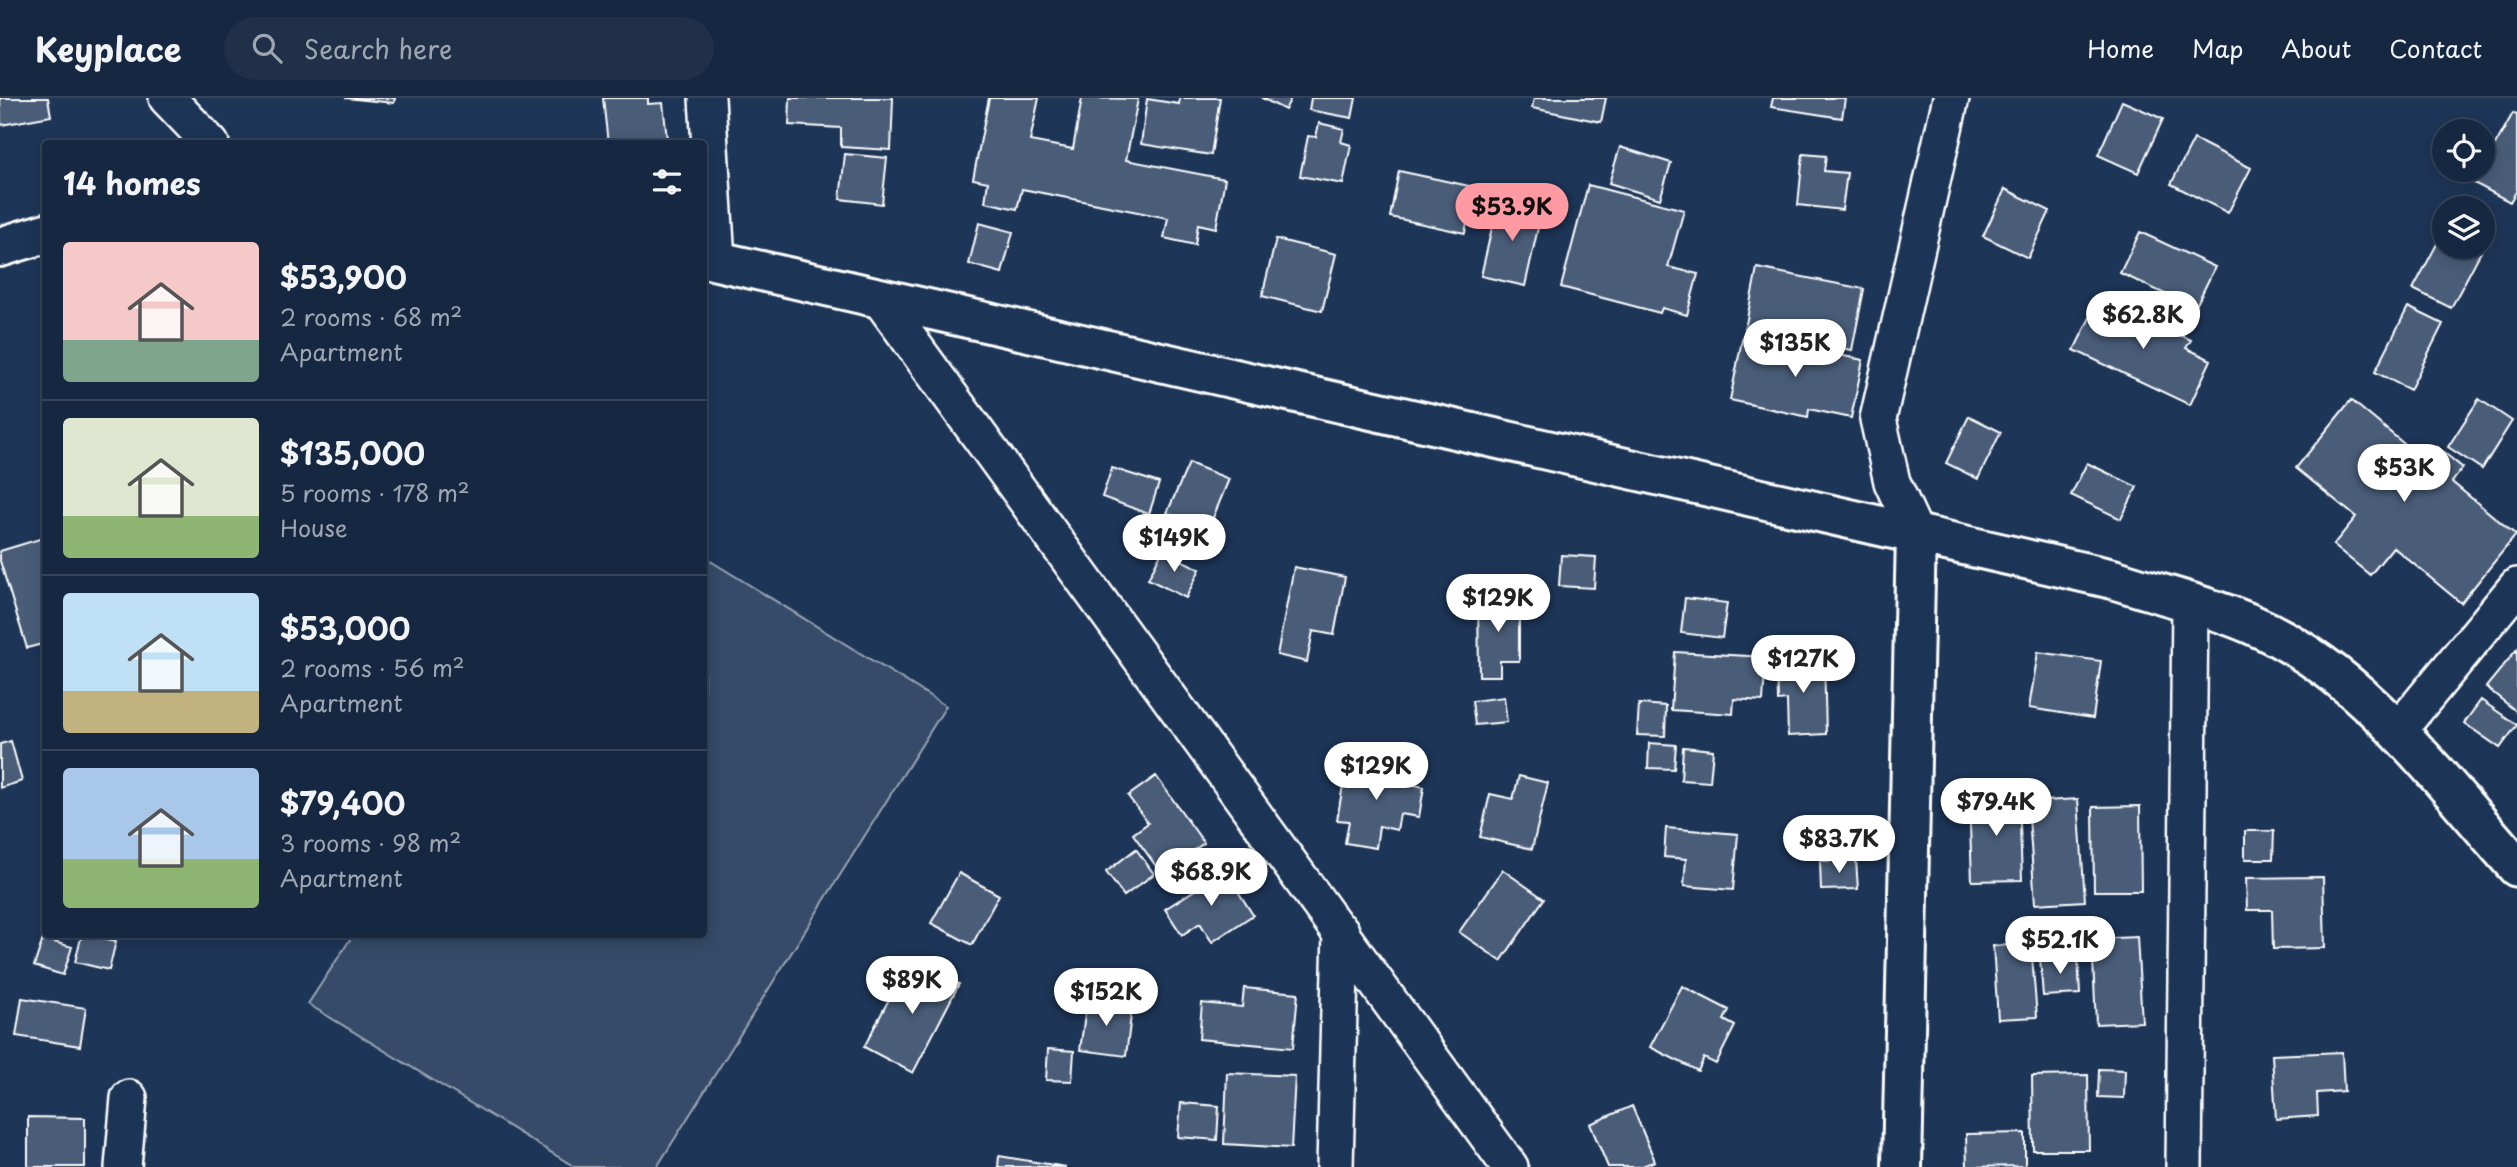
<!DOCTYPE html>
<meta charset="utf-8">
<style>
body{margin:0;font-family:"Playpen Sans",sans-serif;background:#1f3048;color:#f1f3f6;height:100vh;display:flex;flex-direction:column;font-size:26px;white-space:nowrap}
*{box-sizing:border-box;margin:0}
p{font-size:23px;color:#9ea6b1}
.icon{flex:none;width:38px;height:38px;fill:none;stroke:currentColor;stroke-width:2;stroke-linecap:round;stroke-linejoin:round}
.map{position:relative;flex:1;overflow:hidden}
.panel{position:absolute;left:42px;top:42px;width:665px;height:798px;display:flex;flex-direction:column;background:#162841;border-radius:7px;box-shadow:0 4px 18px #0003,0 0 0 2px #35445a}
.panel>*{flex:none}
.tools{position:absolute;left:2432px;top:21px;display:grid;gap:14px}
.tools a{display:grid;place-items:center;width:63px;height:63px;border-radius:50%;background:#162841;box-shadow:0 4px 18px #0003,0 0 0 2px #35445a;font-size:35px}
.price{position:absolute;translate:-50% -60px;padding:0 16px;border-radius:24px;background:#fff;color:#222;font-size:23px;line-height:46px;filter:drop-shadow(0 2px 4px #0008)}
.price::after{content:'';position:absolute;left:50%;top:42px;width:21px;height:16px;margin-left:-10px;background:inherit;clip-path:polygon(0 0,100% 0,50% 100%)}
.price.selected{background:#ff9aa2;color:#111}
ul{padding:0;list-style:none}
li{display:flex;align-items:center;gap:21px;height:175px;padding:0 21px}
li+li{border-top:2px solid #35445a}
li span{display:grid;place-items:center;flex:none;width:196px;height:140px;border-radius:7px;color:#555}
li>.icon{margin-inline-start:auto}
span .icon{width:84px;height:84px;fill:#fffc;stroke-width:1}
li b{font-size:30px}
h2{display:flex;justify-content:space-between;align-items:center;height:84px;padding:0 21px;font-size:30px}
header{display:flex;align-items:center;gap:42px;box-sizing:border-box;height:98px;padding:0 35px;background:#162841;border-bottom:2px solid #35445a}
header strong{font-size:33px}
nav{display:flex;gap:38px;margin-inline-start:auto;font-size:24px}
.search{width:490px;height:63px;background:#1f3048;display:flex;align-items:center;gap:18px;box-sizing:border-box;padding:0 24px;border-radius:38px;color:#9ea6b1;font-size:26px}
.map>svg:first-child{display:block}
.green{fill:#364b69;stroke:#9aa5b4;stroke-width:2}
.building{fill:#4a5d79;stroke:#fff;stroke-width:2}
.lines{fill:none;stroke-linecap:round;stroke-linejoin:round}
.minor-casing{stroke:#fff;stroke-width:40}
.trunk-casing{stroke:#fff;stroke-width:44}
.minor{stroke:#1d3557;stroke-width:35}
.trunk{stroke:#1d3557;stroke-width:38}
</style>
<header>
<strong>Keyplace</strong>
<div class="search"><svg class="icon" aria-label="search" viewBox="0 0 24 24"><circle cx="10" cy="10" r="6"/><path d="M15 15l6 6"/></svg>Search here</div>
<nav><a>Home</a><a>Map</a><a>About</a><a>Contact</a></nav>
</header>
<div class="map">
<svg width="2517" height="1069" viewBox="0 0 2517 1069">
<rect width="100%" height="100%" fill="#1d3557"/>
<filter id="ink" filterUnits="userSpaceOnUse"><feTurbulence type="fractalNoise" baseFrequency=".0143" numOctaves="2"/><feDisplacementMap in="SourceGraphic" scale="14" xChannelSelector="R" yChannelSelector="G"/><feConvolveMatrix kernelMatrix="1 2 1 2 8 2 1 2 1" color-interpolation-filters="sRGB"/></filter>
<g filter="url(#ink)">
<!-- green -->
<path class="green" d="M704,459L946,608L657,1069H575L308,906L353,837L704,836Z"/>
<!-- building -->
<path class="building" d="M0,0H48L51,18L1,27Z
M345,0H395L394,5Z
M603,0H648V6L663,5L667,41L608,46Z
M790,0H893L891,52L841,49V30L789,27Z
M989,0H1039L1030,43L1073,51L1082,0L1138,1L1126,62L1225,81L1216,130L1198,126L1195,147L1164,140L1168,120L1022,91L1017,111L985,104L988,84L973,81Z
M1180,0H1220L1211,57L1141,46L1147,1L1179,6Z
M1262,0H1291L1285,12Z
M1311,0H1356L1352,20L1309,12Z
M1534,0H1606L1601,24L1532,10Z
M1773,0H1845L1842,20L1771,9Z
M2122,3L2163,21L2138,75L2098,57Z
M2513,15L2517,17V92L2510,104L2474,85Z
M1319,25L1344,31L1341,44L1351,47L1343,86L1300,78L1308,38L1316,39Z
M2194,41L2251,70L2228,115L2171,86Z
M1620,49L1671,65L1660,101L1609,85Z
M845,56L887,60L882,106L840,101Z
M1803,56L1826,58L1824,73L1847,75L1842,112L1798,107Z
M1399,73L1474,89L1465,135L1390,119Z
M1588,87L1684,112L1668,169L1698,176L1687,217L1662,210L1660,215L1561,189Z
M2005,91L2050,113L2028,160L1983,138Z
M1498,103L1542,112L1525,188L1481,178Z
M979,125L1013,134L1002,175L969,166Z
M2483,129L2492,133L2451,210L2413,191L2445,131V149H2483Z
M2140,134L2215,169L2195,210L2120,175Z
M1276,141L1336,156L1322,213L1262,198Z
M1757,170L1864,191L1852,252L1745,231Z
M2100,199L2191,242L2186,250L2211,262L2190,307L2074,252Z
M2408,209L2443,226L2410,292L2375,274Z
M1743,237L1863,262L1851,320L1809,311L1808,319L1730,302Z
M2479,301L2512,323L2482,371L2448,349Z
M2351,302L2426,364L2437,349L2463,370L2452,384L2516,437L2461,505L2393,449L2370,477L2333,447L2356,419L2296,370Z
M1969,318L2001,334L1978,381L1946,365Z
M1189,365L1229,381L1208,432L1167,415Z
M2087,365L2137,389L2121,421L2071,397Z
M1112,370L1159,385L1149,416L1102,399Z
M46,439V545L27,550L0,463V453Z
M1162,453L1200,471L1186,500L1148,481Z
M1561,457L1596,459L1594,490L1559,488Z
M1294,469L1345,479L1334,537L1313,533L1307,564L1277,557Z
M1685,500L1727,505L1722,540L1681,535Z
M1478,501H1519V563H1500V578H1479Z
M2517,551V614L2486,589Z
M1675,554L1766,559L1763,603L1734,601L1733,616L1671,612Z
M2038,554L2101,563L2093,620L2029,610Z
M1824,559L1826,636L1788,638L1787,602L1778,603L1777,561Z
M1504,599L1507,624L1475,627L1472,603Z
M2481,602L2517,627L2500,650L2464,625Z
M1639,606L1666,608L1665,638L1637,637Z
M11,643L22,683L0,690V646Z
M1649,645L1676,647L1674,671L1648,670Z
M1683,649L1713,652L1710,684L1681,682Z
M1347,664L1407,674L1405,685L1424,689L1419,719L1400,716L1397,732L1379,728L1376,750L1345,745L1349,723L1337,722Z
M1156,678L1204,745L1161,775L1133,736L1148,725L1128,698Z
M1519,678L1548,685L1532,751L1480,739L1490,696L1513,701Z
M2019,698L2022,782L1972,783L1969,699Z
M2078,701L2085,803L2035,806L2028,704Z
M2140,708L2141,793H2094L2093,709Z
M1666,730L1738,736L1733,792L1684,788L1686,761L1664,759Z
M2245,733H2274L2273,761H2245Z
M1136,751L1154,776L1124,798L1106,774Z
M1856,762L1858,791L1821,792L1820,763Z
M1503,772L1544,801L1501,863L1459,834Z
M1225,773L1253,817L1212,844L1200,825L1182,837L1165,811Z
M959,775L999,797L972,847L931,825Z
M2323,779L2325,850L2273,851L2272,812H2247L2246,780Z
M82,836H104L103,840L116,843L109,872L75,864Z
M2137,839L2142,924L2096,926L2092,841Z
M43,841L72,849L63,877L34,868Z
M2031,846L2037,919L1998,921L1993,848Z
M2078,858L2080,896L2043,898L2040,860Z
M910,861L959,886L913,975L864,949Z
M1682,888L1729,912L1724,922L1735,928L1716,966L1704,960L1698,973L1650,949Z
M1244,890L1298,895L1293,950L1199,941L1202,905L1242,909Z
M22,900L86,910L80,948L16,938Z
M1087,902L1132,909L1126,958L1080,952Z
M1048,951L1074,953L1072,983L1046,982Z
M2342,954L2344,993L2317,995L2318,1018L2276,1021L2272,957Z
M2099,971L2125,972L2124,1000L2098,999Z
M1227,975L1295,978L1291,1050L1224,1046Z
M2088,977L2089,1052H2033L2032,978Z
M1181,1005L1219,1008L1217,1042L1178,1039Z
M1632,1008L1655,1063L1640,1069H1608L1590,1026Z
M28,1019L85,1020V1069H28Z
M2025,1035V1068L1967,1069L1966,1036Z
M999,1058L1066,1069H998Z"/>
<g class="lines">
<defs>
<path id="minor" d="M167,0L211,46
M707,0L717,163
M880,201L1510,1069
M1916,436L1892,384L1878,321L1951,0
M2397,634L2517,488
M123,1069L129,1000
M1335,1069L1341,833
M2184,1069L2190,506"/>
<path id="trunk" d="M0,149L46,135
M704,160L2113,481C2158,496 2207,507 2251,526C2363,574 2438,680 2517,769
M1902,1069L1916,436"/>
</defs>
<!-- minor casing -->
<use href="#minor" class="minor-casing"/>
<!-- trunk casing -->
<use href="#trunk" class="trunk-casing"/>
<!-- minor -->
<use href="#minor" class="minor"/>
<!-- trunk -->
<use href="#trunk" class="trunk"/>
</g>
</g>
</svg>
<div class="tools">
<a><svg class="icon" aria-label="locate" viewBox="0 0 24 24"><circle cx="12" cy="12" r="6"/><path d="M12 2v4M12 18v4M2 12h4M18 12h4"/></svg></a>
<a><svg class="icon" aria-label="layers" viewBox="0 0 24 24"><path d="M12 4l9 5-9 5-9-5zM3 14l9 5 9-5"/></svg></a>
</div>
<b class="price selected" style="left:1512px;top:145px">$53.9K</b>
<b class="price" style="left:2143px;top:253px">$62.8K</b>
<b class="price" style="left:1795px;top:281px">$135K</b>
<b class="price" style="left:2404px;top:406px">$53K</b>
<b class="price" style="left:1174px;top:476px">$149K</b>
<b class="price" style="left:1498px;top:536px">$129K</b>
<b class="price" style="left:1803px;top:597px">$127K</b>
<b class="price" style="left:1376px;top:704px">$129K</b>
<b class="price" style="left:1996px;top:740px">$79.4K</b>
<b class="price" style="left:1839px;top:777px">$83.7K</b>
<b class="price" style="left:1211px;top:810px">$68.9K</b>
<b class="price" style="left:2060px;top:878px">$52.1K</b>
<b class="price" style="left:912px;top:918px">$89K</b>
<b class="price" style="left:1106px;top:930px">$152K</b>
<section class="panel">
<h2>14 homes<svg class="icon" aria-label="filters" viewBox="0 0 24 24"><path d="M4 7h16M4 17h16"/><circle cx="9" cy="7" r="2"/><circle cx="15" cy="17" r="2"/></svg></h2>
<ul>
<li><span style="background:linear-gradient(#f6c9c9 70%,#7fa58c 0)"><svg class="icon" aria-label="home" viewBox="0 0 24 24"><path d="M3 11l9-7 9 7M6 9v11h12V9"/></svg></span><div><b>$53,900</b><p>2 rooms · 68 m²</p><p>Apartment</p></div></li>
<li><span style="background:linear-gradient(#dfe7d0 70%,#8fb573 0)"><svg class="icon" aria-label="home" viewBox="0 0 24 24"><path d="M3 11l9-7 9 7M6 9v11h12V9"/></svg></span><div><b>$135,000</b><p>5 rooms · 178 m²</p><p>House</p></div></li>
<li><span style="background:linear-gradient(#bfe0f5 70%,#c2b280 0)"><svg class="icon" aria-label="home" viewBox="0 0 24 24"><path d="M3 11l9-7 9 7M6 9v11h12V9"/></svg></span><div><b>$53,000</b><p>2 rooms · 56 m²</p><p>Apartment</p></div></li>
<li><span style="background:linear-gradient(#a9c7e8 65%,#8fb573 0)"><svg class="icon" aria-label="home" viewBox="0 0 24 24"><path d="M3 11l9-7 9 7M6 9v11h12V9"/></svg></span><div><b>$79,400</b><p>3 rooms · 98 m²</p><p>Apartment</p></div></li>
</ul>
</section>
</div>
